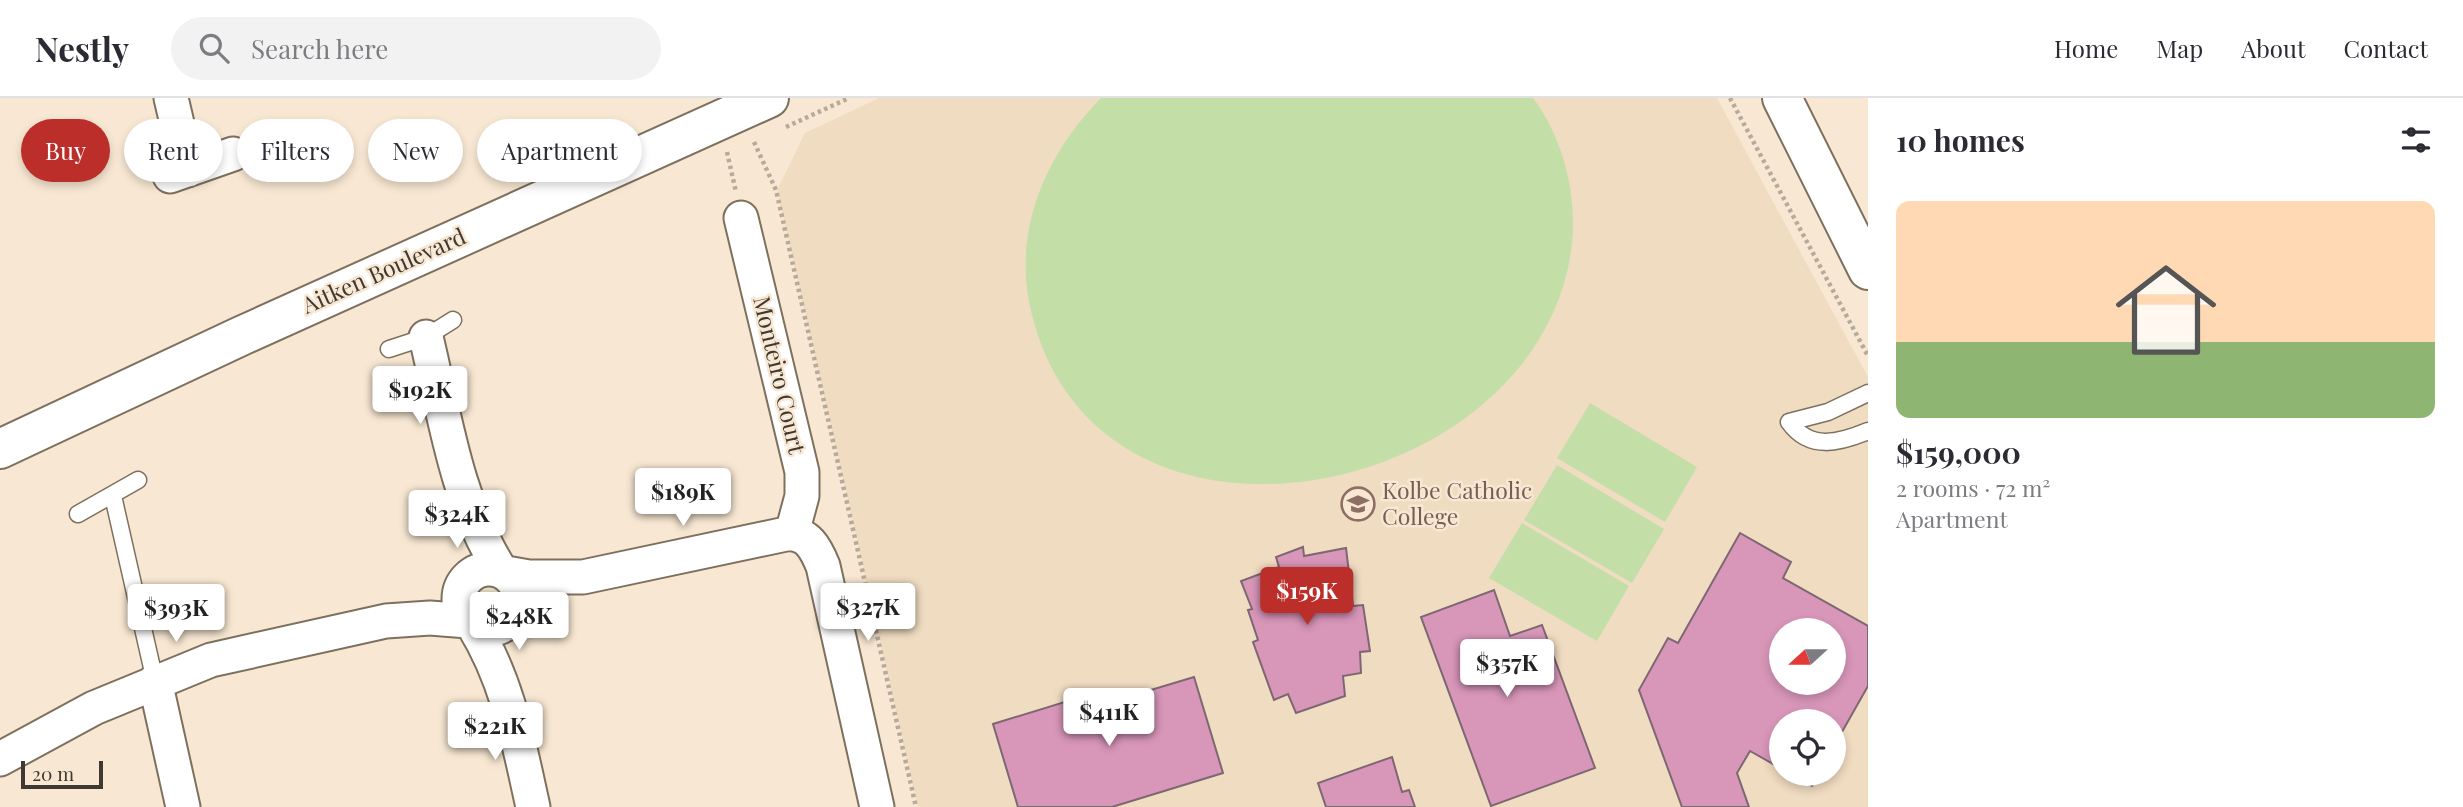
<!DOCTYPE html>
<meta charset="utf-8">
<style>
body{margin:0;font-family:"Playfair Display",serif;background:#f2f2f3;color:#2b2b33;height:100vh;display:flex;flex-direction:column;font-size:26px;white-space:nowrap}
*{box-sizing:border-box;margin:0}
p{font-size:23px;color:#7c7c81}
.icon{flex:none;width:38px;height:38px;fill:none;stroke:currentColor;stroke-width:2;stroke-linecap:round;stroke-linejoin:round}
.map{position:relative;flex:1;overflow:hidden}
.sheet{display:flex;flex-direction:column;background:#fff;width:595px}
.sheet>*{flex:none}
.hud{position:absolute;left:21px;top:21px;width:665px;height:63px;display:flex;gap:14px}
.needle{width:46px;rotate:249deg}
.tools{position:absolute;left:1769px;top:520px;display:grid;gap:14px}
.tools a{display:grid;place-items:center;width:77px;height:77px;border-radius:50%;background:#fff;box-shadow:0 4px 10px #0003;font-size:35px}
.scale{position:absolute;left:21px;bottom:18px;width:82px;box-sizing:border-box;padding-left:7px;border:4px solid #3f3931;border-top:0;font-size:19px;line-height:24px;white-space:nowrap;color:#3f3931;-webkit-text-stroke:5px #f8e8d3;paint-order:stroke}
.price{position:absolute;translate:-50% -60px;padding:0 16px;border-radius:7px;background:#fff;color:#222;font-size:23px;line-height:46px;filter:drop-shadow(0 2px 4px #0008)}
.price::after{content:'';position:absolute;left:50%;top:42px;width:21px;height:16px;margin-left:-10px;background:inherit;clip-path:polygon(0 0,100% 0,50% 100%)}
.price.active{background:#bc2e29;color:#fff}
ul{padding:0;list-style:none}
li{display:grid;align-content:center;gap:14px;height:371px;padding:0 28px}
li+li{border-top:2px solid #e1e1e2}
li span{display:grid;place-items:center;height:217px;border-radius:14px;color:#555}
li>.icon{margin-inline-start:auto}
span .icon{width:126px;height:126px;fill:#fffc;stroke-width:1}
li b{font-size:30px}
h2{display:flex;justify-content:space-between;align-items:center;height:84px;padding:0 28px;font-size:30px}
.tag{padding:0 24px;border-radius:32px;background:#fff;box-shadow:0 4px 10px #0003;font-size:24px;line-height:63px}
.tag.active{background:#bc2e29;color:#fff}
header{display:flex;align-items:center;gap:42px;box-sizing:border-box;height:98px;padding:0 35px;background:#fff;border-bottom:2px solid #e1e1e2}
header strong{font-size:33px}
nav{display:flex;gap:38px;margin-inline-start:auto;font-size:24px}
.search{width:490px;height:63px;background:#f2f2f3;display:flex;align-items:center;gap:18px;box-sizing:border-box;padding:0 24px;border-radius:38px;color:#7c7c81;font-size:26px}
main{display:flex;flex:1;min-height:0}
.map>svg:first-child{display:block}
.built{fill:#f0dcc1;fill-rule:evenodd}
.green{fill:#c4dea8}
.building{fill:#d896b9;stroke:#7d6772;stroke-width:2;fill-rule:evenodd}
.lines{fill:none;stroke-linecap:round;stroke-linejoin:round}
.lane-casing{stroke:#7e705e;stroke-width:19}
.street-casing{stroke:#7e705e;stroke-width:37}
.secondary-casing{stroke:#7e705e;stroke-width:42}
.path{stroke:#b7aa9a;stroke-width:4.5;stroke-dasharray:3.5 3.5;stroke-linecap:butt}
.lane{stroke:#fff;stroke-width:16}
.street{stroke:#fff;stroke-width:33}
.secondary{stroke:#fff;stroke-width:38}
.labels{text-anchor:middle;stroke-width:5;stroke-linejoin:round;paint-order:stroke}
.street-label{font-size:23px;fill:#3f3931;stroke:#f8e8d3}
.education-label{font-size:23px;fill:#785e54;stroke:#f8e8d3;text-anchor:start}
</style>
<header>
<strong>Nestly</strong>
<div class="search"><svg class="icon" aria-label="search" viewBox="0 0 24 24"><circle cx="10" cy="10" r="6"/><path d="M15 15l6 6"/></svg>Search here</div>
<nav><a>Home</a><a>Map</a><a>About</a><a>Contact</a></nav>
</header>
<main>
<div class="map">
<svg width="1868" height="709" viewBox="0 0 1868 709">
<rect width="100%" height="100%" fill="#f8e8d3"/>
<!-- built -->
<path class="built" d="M879,0H1717L1868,279V709H918L777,92L805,35ZM1782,532H1834V584H1782ZM1782,623H1834V676H1782Z"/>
<!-- green -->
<path class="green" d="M1101,0H1533C1563,40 1577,95 1572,145C1544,403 1101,494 1032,217C1011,136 1044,58 1101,0Z
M1590,305L1697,369L1665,424L1557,360Z
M1557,367L1664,431L1632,485L1524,422Z
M1522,425L1629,488L1597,543L1489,480Z"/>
<!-- building -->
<path class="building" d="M1740,435L1791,464L1783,480L1868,528V588L1834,648V623H1782V671L1750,653L1737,675L1749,709H1682L1639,592L1668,540L1678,545ZM1782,532H1834V584H1782Z
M1303,449L1304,458L1346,450L1353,508L1363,507L1370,553L1360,554L1361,575L1343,578L1345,598L1296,615L1288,596L1274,602L1253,544L1258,542L1248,512L1252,511L1241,483L1279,469L1276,459Z
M1494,492L1510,538L1542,527L1595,670L1491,708L1421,519Z
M1194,579L1223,675L1112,709H1018L993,626L1107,591L1111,604Z
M1392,659L1402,694L1409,692L1415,709H1326L1318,685Z
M1790,676H1819L1812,688Z"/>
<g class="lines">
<defs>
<path id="lane" d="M389,251L426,239L453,222
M1868,295L1828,314L1789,324C1810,353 1839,345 1868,333
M113,398L155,583
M78,416L138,382"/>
<path id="street" d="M171,0L188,72
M170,78L233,56
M741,120L802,374V398L792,435
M426,239C445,318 456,403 501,473
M459 501a30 30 0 1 1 60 0a30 30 0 1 1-60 0Z
M506,475L529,479H583L786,436C808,434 816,451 823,468L877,709
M473,527C508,583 519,646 533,709
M155,583L183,709
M0,661L94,610L211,562L386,523L430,520L468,523"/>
<path id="secondary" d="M1782,0L1868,172
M0,351L241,238L769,0"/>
</defs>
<!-- lane casing -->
<use href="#lane" class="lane-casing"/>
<!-- street casing -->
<use href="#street" class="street-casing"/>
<!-- secondary casing -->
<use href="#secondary" class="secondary-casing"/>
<!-- path -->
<path class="path" d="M1730,0L1868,258
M786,29L849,0
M754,44L776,92L916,709
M727,54L736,94"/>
<!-- lane -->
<use href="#lane" class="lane"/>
<!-- street -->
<use href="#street" class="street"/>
<!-- secondary -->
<use href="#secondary" class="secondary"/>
</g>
<!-- icons -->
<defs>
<symbol id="school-ring" viewBox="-11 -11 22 22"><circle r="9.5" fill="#f8e8d3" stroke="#8d6e63" stroke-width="1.5"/><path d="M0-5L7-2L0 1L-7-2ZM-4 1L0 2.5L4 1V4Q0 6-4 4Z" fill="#8d6e63"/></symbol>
</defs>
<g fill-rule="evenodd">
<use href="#school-ring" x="1339" y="387" width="38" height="38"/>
</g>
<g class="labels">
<!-- street labels -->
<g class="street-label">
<text transform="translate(384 173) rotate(-24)" y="8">Aitken Boulevard</text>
<text transform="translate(779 277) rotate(77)" y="8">Monteiro Court</text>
</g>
<!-- education labels -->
<g class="education-label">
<text x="1382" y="401">Kolbe Catholic<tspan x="1382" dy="26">College</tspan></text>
</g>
</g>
</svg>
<div class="tools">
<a><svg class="needle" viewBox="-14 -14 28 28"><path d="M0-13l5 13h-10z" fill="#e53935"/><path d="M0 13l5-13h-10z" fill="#7c7c81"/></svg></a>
<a><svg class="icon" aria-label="locate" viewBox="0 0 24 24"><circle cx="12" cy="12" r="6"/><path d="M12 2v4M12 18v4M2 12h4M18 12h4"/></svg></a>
</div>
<div class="scale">20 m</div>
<b class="price" style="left:420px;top:328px">$192K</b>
<b class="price" style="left:683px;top:430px">$189K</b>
<b class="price" style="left:457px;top:452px">$324K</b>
<b class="price active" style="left:1307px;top:529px">$159K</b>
<b class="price" style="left:868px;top:545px">$327K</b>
<b class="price" style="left:176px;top:546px">$393K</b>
<b class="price" style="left:519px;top:554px">$248K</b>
<b class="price" style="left:1507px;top:601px">$357K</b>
<b class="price" style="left:1109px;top:650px">$411K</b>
<b class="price" style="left:495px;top:664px">$221K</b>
<div class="hud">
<a class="tag active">Buy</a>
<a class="tag">Rent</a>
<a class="tag">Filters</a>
<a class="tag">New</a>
<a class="tag">Apartment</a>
</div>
</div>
<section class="sheet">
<h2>10 homes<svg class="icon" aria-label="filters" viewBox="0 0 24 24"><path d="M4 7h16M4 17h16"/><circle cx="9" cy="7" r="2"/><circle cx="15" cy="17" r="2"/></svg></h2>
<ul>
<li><span style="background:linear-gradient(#ffd9b3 65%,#8fb573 0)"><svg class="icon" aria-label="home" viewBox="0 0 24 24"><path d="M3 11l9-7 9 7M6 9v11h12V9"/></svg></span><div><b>$159,000</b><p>2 rooms · 72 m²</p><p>Apartment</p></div></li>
</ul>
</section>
</main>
